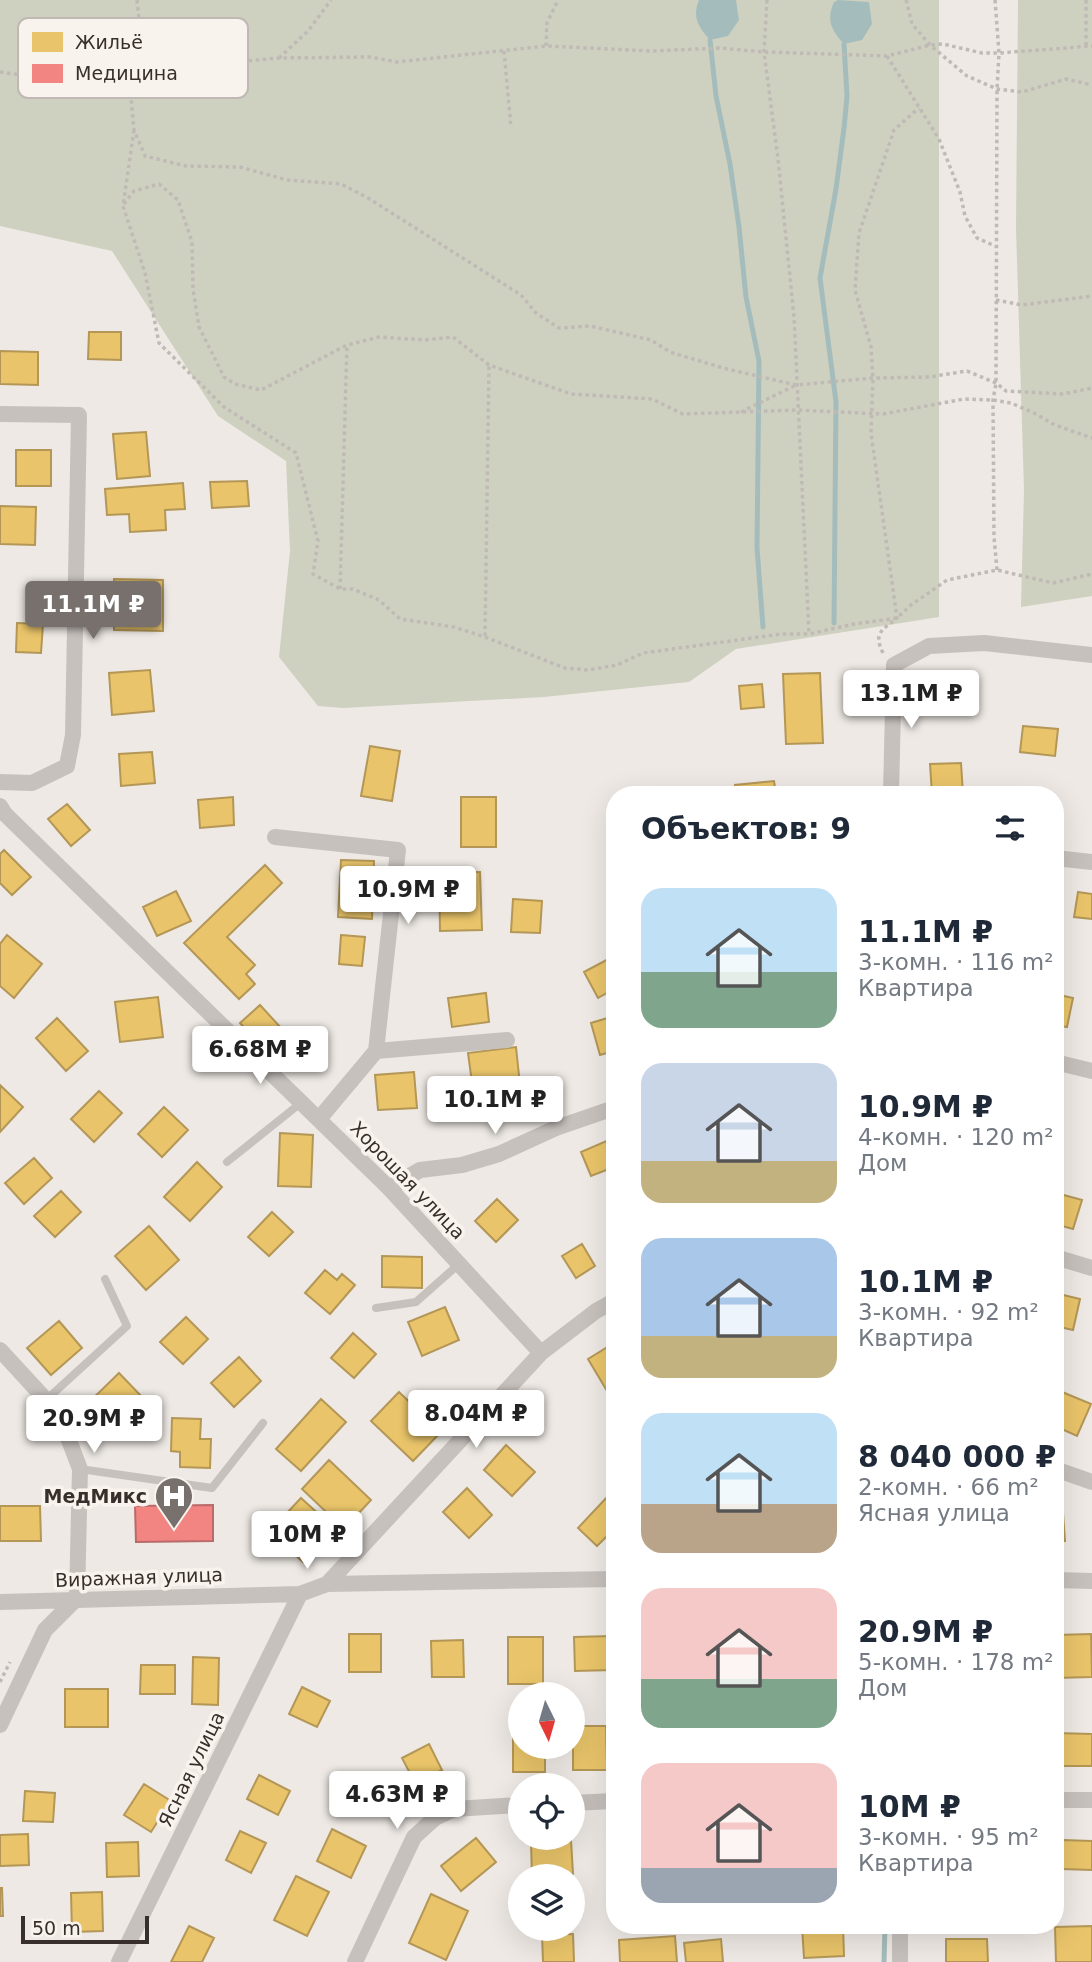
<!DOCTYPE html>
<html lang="ru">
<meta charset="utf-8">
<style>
body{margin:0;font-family:"DejaVu Sans",sans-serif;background:#f6f6f7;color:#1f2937;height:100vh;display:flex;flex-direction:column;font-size:26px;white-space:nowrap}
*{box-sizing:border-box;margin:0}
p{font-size:23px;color:#747a83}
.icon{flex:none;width:38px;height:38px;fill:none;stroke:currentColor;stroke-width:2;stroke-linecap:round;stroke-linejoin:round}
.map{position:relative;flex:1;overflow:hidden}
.details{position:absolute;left:606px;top:786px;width:458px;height:1148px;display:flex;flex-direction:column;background:#fff;border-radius:28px;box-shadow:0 7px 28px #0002}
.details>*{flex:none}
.needle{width:46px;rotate:175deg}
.fabs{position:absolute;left:508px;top:1682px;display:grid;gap:14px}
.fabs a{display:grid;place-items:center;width:77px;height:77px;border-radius:50%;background:#fff;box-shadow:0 7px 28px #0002;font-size:35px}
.scale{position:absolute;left:21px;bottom:18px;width:128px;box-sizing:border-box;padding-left:7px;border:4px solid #372f2c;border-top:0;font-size:19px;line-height:24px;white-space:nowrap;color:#372f2c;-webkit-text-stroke:5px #f9f3ee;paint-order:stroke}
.price{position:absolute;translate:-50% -60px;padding:0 16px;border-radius:7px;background:#fff;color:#222;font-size:23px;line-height:46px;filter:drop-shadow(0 2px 4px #0008)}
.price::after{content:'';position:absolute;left:50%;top:42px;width:21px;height:16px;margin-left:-10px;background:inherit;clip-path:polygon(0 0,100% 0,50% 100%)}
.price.on{background:#77706c;color:#fff}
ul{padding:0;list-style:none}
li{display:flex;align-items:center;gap:21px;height:175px;padding:0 35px}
li span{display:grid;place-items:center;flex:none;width:196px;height:140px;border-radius:21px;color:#555}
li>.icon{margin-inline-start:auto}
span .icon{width:84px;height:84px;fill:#fffc;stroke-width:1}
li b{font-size:30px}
h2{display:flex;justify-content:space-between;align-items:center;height:84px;padding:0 35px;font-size:30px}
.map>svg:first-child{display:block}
.green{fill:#cfd1c0}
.water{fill:#a4bdbc}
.homes{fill:#e9c46a;stroke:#b49757;stroke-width:2}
.health{fill:#f28482;stroke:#ba6a68;stroke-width:2}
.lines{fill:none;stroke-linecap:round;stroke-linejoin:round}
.stream{stroke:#a4bdbc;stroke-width:5}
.path{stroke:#c0bab6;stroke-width:3.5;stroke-dasharray:3.5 3.5;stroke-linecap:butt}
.service{stroke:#c7c1bd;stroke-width:8}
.minor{stroke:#c7c1bd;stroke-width:16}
.labels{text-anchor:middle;stroke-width:7;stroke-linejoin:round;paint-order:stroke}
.street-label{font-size:19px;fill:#372f2c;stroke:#f9f3ee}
.poi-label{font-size:19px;font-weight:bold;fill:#372f2c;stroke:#f9f3ee;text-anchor:end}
.key{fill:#f9f3ee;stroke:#bfb8b4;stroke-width:2}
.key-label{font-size:19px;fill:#372f2c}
</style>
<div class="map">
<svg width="1092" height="1962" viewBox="0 0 1092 1962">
<rect width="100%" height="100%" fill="#eee9e4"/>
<!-- green -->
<path class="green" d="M0,0H939V617L736,649L689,682L544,697L343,708L318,706L279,657L290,551L286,461L218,416L112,251L0,226Z
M1018,0H1092V596L1021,607L1024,490L1016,228Z"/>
<!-- water -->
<path class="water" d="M699,0H736L739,20L728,36L710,40C698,27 692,17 699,0Z
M838,0L869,2L872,24L862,40L844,44C831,30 826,20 834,2Z"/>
<!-- homes -->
<path class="homes" d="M89,332H121V360L88,359Z
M0,351L38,352V385L0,384Z
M146,432L150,476L117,479L113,434Z
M16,450H51V486H16Z
M247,481L249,506L212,508L210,482Z
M183,483L185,509L165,510L166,530L130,532L129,514L107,515L105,489Z
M0,506L36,507L35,545L0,544Z
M114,579L163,580V631L114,630Z
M17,623L43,624L41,653L16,652Z
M150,670L154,711L112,715L109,673Z
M820,673L823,743L786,744L783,674Z
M762,684L764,707L741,709L739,686Z
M1023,726L1058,729L1055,756L1020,752Z
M370,746L400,751L392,801L361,796Z
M152,752L155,783L121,786L119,754Z
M961,763L963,794H932L930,764Z
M774,781L776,794H736L735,785Z
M1005,787L1041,789V794H1005Z
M233,797L234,825L200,828L198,800Z
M461,797H496V847H461Z
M67,804L90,830L71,846L48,819Z
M610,817H614V851H608Z
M4,850L31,877L12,895L0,883V854Z
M341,860L374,861L372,919L338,917Z
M265,865L282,883L227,937L255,965L246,974L255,984L239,999L184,943Z
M480,872L482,930L440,931L439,873Z
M176,891L191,921L157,936L143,907Z
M1078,892L1092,894V919L1074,917Z
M513,899L542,901L540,933L511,932Z
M7,935L42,964L14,998L0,986V944Z
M341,935L365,937L362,966L339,964Z
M614,956V989L598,998L584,972Z
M486,993L489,1022L452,1027L448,998Z
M1055,994L1073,998L1067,1027L1055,1025Z
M158,997L163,1037L120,1042L115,1002Z
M260,1005L282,1029L262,1047L240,1023Z
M614,1016V1051L600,1055L591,1023Z
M57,1018L88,1051L66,1071L36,1038Z
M516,1047L520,1085L473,1090L468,1053Z
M414,1072L417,1108L378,1110L375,1075Z
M0,1085L23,1107L0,1132Z
M99,1091L122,1113L94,1142L71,1119Z
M164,1107L188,1130L162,1157L138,1134Z
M280,1133L313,1135L311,1187L278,1186Z
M611,1139L614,1147V1167L591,1176L581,1152Z
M34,1158L52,1178L24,1204L5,1183Z
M197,1162L222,1187L190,1221L164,1197Z
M61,1191L81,1212L55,1237L34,1216Z
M1060,1194L1082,1200L1073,1229L1055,1224V1210Z
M497,1199L518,1220L496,1242L475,1221Z
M272,1212L293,1232L269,1256L248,1237Z
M149,1226L179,1260L146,1290L115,1256Z
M582,1244L595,1266L576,1278L562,1256Z
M382,1256L422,1257V1288L382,1287Z
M325,1270L337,1280L342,1274L355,1285L330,1314L305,1293Z
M1055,1293L1080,1299L1073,1330L1055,1326Z
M445,1307L459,1340L422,1356L408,1322Z
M186,1317L208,1339L183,1364L160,1342Z
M59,1321L82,1348L51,1375L27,1348Z
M353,1333L376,1354L354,1378L331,1358Z
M614,1343V1387L607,1391L588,1359Z
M239,1357L261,1381L234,1407L211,1383Z
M119,1373L144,1399L104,1438L79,1412Z
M1055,1389L1091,1404L1077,1436L1055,1426Z
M399,1392L441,1432L413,1461L371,1421Z
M321,1399L346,1422L301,1471L276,1449Z
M172,1418L201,1419L200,1439H211L210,1468L180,1467V1452L171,1451Z
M506,1445L535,1472L512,1496L484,1470Z
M329,1460L371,1500L344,1529L302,1489Z
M467,1488L492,1515L469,1538L443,1512Z
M609,1495L614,1500V1529L597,1546L578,1528Z
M301,1498L334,1528L303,1562L270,1531Z
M0,1506H40L41,1541H0Z
M1063,1513L1065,1541L1055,1542V1514Z
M349,1634H381V1672H349Z
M1091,1634L1092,1677L1055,1678V1635Z
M612,1636L613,1670L575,1671L574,1637Z
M508,1637H543V1684H508Z
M463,1640L464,1677H432L431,1641Z
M193,1657L219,1658L218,1705L192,1704Z
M141,1665H175V1694H140Z
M302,1687L330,1701L317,1727L289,1714Z
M65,1689H108V1727H65Z
M573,1726H606L607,1770H573Z
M1055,1733L1092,1734V1766H1055Z
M513,1737H520V1746H545V1772H513Z
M429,1744L442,1770L415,1783L402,1758Z
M259,1775L290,1791L278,1815L247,1799Z
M144,1784L171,1801L151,1832L124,1815Z
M25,1791L55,1793L53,1822L23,1821Z
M332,1829L366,1846L351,1878L317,1861Z
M240,1831L266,1843L251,1873L226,1860Z
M28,1834L29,1865L0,1866V1835Z
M476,1838L496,1862L461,1891L441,1866Z
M571,1840L573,1874L532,1876L531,1842Z
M1063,1840L1092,1841V1870L1062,1869Z
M138,1842L139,1876L107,1877L106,1843Z
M296,1876L329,1892L307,1936L274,1920Z
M0,1888H2L3,1916H0Z
M102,1892L103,1931L72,1932L71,1893Z
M431,1894L468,1911L446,1960L409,1943Z
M843,1925L844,1956L804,1958L802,1926Z
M189,1926L214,1938L202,1962H171Z
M1092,1926V1962H1056L1055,1927Z
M573,1934L574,1962H543L542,1935Z
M675,1936L677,1962H620L619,1940Z
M721,1939L723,1962H686L684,1943Z
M946,1939H987L988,1962H946Z"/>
<!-- health -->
<path class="health" d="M213,1505V1541L136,1542L135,1506Z"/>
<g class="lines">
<!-- stream -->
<path class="stream" d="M710,40L716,96L730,164L739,227L746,297L759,361L757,548L763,627
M834,623L836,402L820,278L836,189L844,128L847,96L844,44
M884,1962L885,1925"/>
<!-- path -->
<path class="path" d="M137,0L139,19L135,52L143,75
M767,0L764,52L778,159L794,317L809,634
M906,0L912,24L930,45L967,76L997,89L1022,92L1066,79L1092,85
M995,0L999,53L997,89L996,383L993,400L994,537L997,570
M1086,0V47
M546,46L547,23L558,0
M504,51L511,127
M135,52L129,75L134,130L145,156L186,166L240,167L287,180L341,184L368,198L521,295L536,313L559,328L590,326L651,340L670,352L723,368L796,385L873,378L929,377L967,371L996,383L1006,391L1063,394L1092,388
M887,56L939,139L960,192L965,216L977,238L995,246
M279,58L308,31L331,0
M0,72L22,75H79L102,70L152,78L200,65L279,58L370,57L397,62L546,46L652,51L720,48L764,52L887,56L930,45L943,44L982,53H999L1092,46
M134,130L123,206L145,273L159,343L224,407L296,453L318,541L313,574L340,589H353L379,600L400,619L454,627L485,637L565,668L588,670L617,665L643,653L781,634H809L854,624L897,618L911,605L947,580L997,570L1053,583L1092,574
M124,204L134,191L159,184L178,200L192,242L193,289L199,327L224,377L235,384L261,390L347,345L379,337L425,340L453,337L489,365L571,394L652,399L683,414L797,410L883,414L964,399L993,400L1011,403L1034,413L1055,425L1092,438
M996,300L1022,305L1092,296
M741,412L794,386
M340,589L347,345
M485,636L489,365
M883,653C873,633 882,630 897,618L871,433L873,378L871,347L855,290L859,233L894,130L919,108
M0,1682L10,1662"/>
<!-- service -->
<path class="service" d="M227,1162L302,1102
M376,1308L416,1302L459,1264
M46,1400L127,1326L105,1279
M80,1469L212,1488L263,1423"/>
<!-- minor -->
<path class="minor" d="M0,414L79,415L73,735L67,766L32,783L0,782
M891,794L894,665L929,646L984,643L1092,655
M0,806L5,814L389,1188L541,1353
M275,837L398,850L376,1051L319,1119
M1055,858L1092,862
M376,1051L507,1040
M1055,1062L1092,1071
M389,1188L420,1170L462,1165L499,1154L556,1128L614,1108
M1055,1257L1092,1268
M0,1350L46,1400L62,1422L80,1469L77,1598L45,1630L0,1725
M1055,1469L1092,1482
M1055,1580L1092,1581
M327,1584L541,1353L596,1311L614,1301
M0,1602L300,1594L327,1584L614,1579
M1055,1800H1092
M572,1803L614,1801
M119,1962L300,1594
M355,1962L414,1837L435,1818L454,1809L520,1805
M900,1962V1925"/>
</g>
<!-- icons -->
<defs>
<symbol id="hospital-pin" viewBox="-11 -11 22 30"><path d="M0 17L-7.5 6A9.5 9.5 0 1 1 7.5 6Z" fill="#77706c" stroke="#f9f3ee"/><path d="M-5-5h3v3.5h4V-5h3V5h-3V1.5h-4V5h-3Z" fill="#fff"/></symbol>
</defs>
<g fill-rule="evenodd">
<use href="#hospital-pin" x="152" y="1474" width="44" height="60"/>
</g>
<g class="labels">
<!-- street labels -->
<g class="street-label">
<text transform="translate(408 1180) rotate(46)" y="7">Хорошая улица</text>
<text transform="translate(139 1577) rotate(-2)" y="7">Виражная улица</text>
<text transform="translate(191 1769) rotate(-64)" y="7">Ясная улица</text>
</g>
<!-- poi labels -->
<g class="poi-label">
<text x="147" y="1503">МедМикс</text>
</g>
</g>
<!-- legend -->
<rect x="18" y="18" width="230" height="80" rx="10" class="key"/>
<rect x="32" y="32" width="31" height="20" fill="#e9c46a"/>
<rect x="32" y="64" width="31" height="19" fill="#f28482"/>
<g class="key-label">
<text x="75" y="49">Жильё</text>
<text x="75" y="80">Медицина</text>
</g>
</svg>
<div class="fabs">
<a><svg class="needle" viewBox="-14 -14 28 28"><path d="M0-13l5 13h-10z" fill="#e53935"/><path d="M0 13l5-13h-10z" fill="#747a83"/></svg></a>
<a><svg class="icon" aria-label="locate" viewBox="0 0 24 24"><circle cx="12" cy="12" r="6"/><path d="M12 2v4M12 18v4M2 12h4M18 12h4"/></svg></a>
<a><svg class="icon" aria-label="layers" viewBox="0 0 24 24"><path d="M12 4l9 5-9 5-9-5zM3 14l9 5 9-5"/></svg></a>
</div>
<div class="scale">50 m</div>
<b class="price on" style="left:93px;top:641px">11.1M ₽</b>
<b class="price" style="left:911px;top:730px">13.1M ₽</b>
<b class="price" style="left:408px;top:926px">10.9M ₽</b>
<b class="price" style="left:260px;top:1086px">6.68M ₽</b>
<b class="price" style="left:495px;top:1136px">10.1M ₽</b>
<b class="price" style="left:476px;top:1450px">8.04M ₽</b>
<b class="price" style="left:94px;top:1455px">20.9M ₽</b>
<b class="price" style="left:307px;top:1571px">10M ₽</b>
<b class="price" style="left:397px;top:1831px">4.63M ₽</b>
<section class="details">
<h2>Объектов: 9<svg class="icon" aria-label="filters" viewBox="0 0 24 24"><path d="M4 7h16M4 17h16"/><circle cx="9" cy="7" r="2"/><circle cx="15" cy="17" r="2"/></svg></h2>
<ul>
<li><span style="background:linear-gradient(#bfe0f5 60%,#7fa58c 0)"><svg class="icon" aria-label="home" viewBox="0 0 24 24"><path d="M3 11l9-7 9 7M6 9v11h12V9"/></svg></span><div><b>11.1M ₽</b><p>3-комн. · 116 m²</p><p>Квартира</p></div></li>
<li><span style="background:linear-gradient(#c9d6e8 70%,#c2b280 0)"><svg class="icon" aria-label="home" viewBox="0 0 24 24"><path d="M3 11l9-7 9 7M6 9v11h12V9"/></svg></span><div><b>10.9M ₽</b><p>4-комн. · 120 m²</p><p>Дом</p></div></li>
<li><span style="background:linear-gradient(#a9c7e8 70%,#c2b280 0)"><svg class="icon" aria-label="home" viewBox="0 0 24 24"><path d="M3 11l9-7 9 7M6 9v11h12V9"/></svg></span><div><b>10.1M ₽</b><p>3-комн. · 92 m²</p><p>Квартира</p></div></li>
<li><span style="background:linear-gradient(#bfe0f5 65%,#b9a48a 0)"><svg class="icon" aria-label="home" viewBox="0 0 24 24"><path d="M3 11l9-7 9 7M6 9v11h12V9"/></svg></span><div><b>8 040 000 ₽</b><p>2-комн. · 66 m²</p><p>Ясная улица</p></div></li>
<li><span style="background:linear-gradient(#f6c9c9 65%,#7fa58c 0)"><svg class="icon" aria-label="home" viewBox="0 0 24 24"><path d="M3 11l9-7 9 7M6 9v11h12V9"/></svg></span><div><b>20.9M ₽</b><p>5-комн. · 178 m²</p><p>Дом</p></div></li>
<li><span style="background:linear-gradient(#f6c9c9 75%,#9aa5b1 0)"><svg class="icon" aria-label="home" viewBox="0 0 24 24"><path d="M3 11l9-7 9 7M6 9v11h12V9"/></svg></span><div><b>10M ₽</b><p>3-комн. · 95 m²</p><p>Квартира</p></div></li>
</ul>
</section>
</div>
